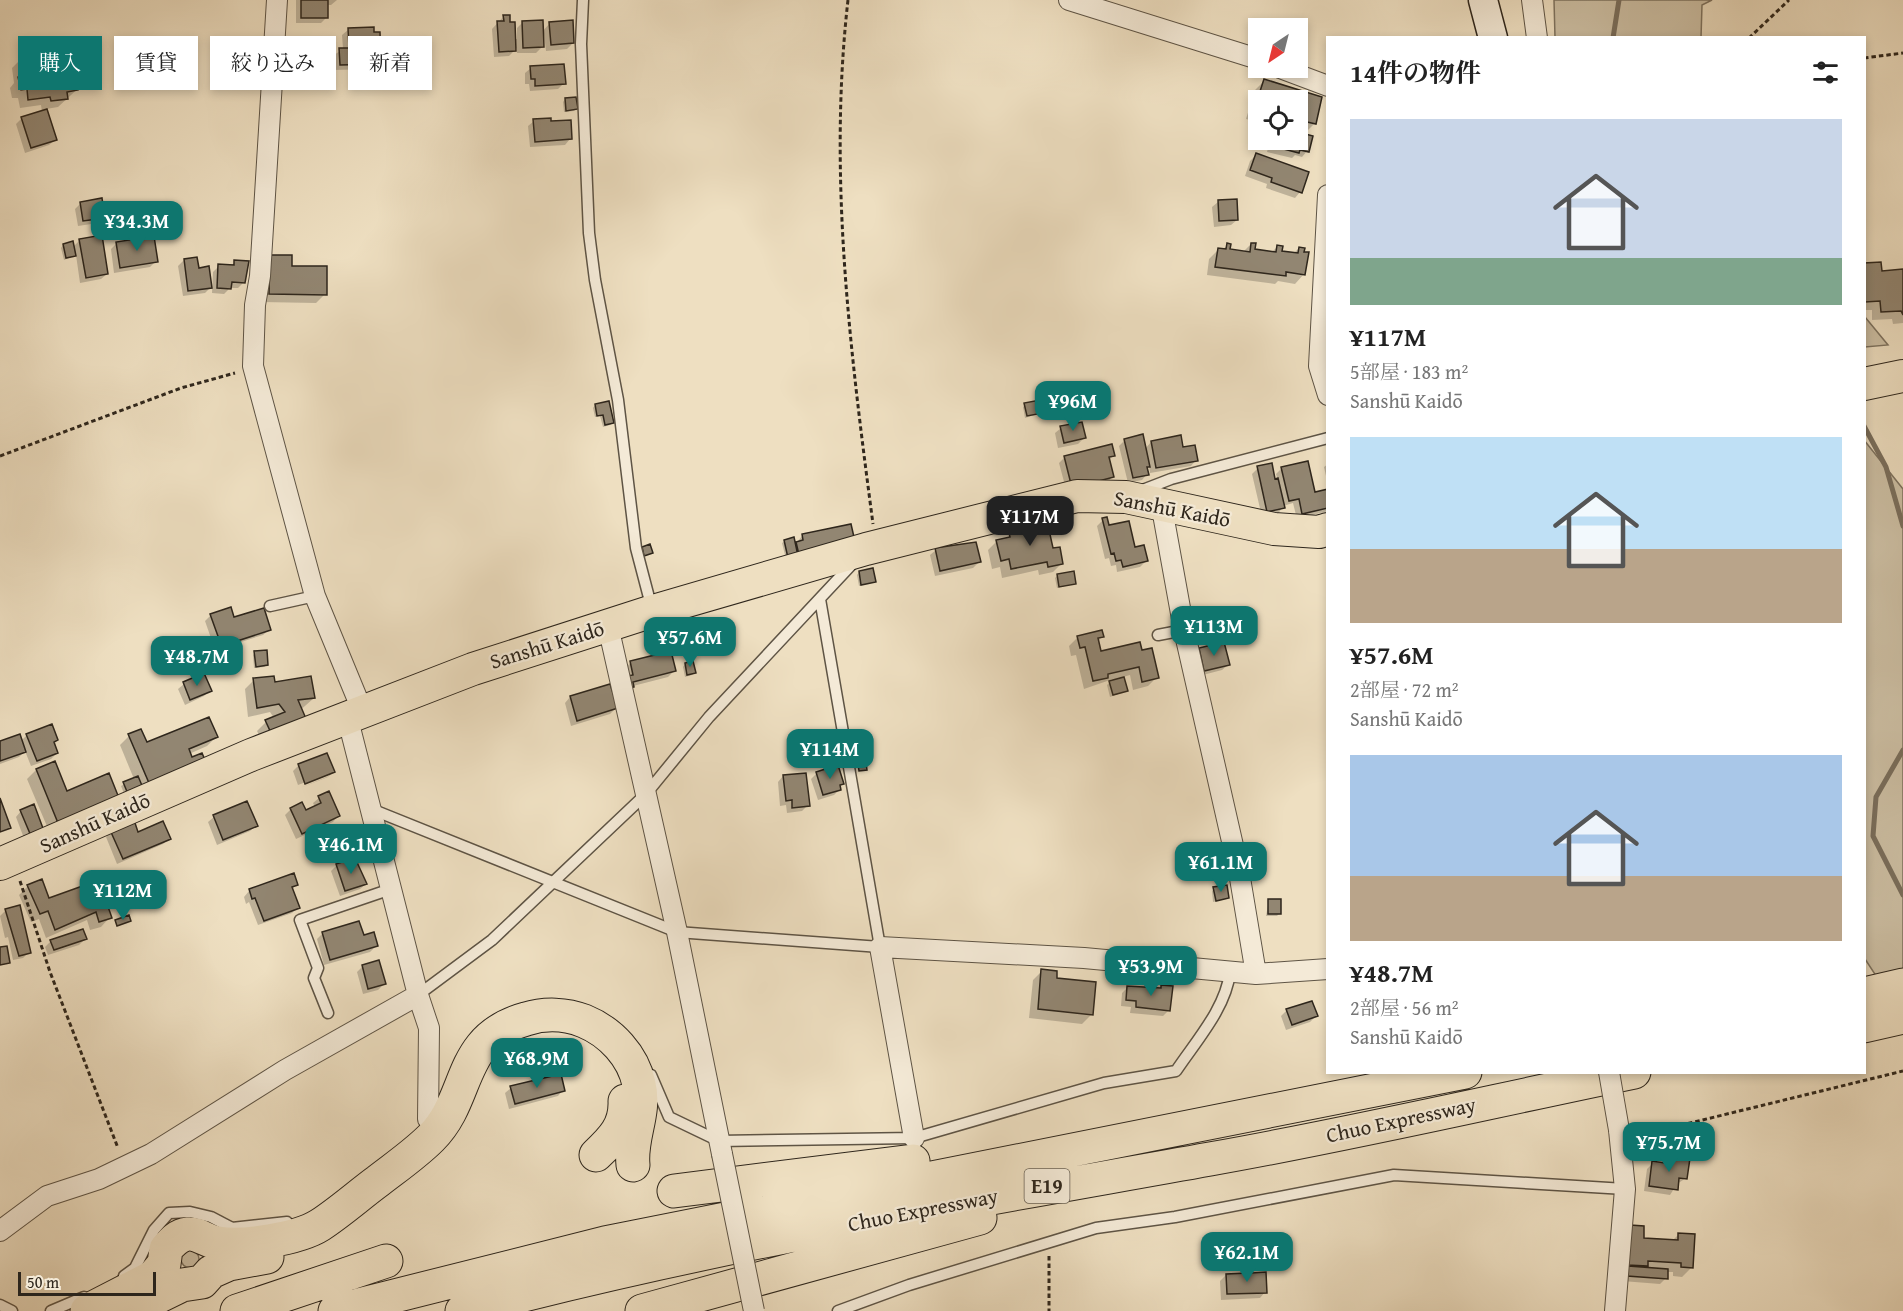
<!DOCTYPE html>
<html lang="ja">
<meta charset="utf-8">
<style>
body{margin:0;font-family:"Gentium Book Plus","Noto Serif JP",serif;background:#f6f6f6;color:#222;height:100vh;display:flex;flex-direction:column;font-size:22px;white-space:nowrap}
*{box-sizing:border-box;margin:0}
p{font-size:20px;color:#767676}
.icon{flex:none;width:33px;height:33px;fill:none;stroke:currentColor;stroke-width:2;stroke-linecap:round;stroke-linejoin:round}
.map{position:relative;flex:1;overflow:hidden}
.panel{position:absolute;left:1326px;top:36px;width:540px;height:1038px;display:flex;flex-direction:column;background:#fff;border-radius:0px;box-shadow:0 3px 9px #0003}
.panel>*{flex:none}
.hud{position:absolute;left:18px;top:36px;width:570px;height:54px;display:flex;gap:12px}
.needle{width:39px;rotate:215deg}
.controls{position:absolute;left:1248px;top:18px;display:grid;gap:12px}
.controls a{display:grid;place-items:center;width:60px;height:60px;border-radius:0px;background:#fff;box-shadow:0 3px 9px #0003;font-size:30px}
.scale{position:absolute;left:18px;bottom:15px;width:138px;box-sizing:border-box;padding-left:6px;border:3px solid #2e261c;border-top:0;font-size:16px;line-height:21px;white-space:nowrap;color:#2e261c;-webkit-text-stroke:4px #f4ead7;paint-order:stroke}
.price{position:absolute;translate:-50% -51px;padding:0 14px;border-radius:12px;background:#0f766e;color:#fff;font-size:20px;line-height:39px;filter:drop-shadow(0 2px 3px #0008)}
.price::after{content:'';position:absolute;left:50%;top:36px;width:18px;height:14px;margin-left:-9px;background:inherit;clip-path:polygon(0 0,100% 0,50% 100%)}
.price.on{background:#222;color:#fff}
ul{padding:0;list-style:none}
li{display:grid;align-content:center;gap:12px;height:318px;padding:0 24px}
li span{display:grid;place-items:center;height:186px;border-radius:0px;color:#555}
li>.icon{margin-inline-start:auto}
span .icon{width:108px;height:108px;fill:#fffc;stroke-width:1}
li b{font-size:26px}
h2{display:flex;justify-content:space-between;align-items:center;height:72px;padding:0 24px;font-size:26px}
.pill{padding:0 21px;border-radius:0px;background:#fff;box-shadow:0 3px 9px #0003;font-size:21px;line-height:54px}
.pill.on{background:#0f766e;color:#fff}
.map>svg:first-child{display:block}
.green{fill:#cdc0a5;stroke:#7e7360;stroke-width:1.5}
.shadow{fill:#0003}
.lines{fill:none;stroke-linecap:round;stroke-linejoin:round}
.stream{stroke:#7a6f5d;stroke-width:5}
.building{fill:#928672;stroke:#2e261c;stroke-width:1.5}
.lane-casing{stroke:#5e5445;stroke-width:13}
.street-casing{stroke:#5e5445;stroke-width:22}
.secondary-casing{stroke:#2e261c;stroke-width:31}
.primary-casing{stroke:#2e261c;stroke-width:34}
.highway-casing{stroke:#2e261c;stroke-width:35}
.path{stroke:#2e261c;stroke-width:3;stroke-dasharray:4.5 3;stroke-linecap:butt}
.lane{stroke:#f4ead7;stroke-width:10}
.street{stroke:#f4ead7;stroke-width:20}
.secondary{stroke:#f4ead7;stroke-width:28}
.primary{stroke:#eedfc1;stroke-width:32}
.highway{stroke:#eedfc1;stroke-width:33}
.street-bridge-casing{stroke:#5e5445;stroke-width:22;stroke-linecap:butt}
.street-bridge{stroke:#f4ead7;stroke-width:20}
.labels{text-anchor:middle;stroke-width:4.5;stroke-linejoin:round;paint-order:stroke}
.shield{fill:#f4ead7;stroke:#696154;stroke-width:1.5}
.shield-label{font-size:20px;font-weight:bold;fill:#2e261c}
.street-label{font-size:21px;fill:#2e261c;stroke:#f4ead7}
</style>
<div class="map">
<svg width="1903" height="1311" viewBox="0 0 1903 1311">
<rect width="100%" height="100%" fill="#eedfc1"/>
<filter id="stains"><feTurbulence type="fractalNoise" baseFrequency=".00333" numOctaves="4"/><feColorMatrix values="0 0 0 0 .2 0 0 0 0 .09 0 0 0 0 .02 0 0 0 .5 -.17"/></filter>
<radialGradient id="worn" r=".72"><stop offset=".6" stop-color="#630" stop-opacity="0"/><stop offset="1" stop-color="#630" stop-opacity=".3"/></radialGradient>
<!-- green -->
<path class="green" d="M1554,0H1712L1702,5L1701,38L1555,37Z
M1864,317H1865L1888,345L1865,347Z
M1864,440L1903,489V1017L1865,959Z
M181 1259a9 9 0 1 1 18 0a9 9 0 1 1-18 0Z"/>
<!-- shadow -->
<path class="shadow" d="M296,0H337L331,5H327V17L321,23H296Z
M504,16L514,39H517V28L523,22L542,32L550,23L573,43L567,49L546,51L544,34H542V47L536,53H517V48L509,56L494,57L492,29Z
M348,30L379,63L373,69L334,70V55L343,49L342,35Z
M46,46L72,48L45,57L43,48Z
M278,52L326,67L320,73H287V70H277Z
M21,59L41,75L84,83L58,107L46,109L55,140L49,145L25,153L16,124L22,118L42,112L41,105L20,108L18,98H12L10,88L14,83L12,68Z
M531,68L564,83L558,89L530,91L529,84H525V73Z
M1264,81L1321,98L1315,123L1303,135L1307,151L1302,157L1295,155L1292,158L1267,152L1270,140H1298V100H1258V122L1246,119L1255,90Z
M565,99L576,109L574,111L564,112L563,102Z
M534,121L550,123L570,139L565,145L530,147L528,126Z
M1256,155L1300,192L1295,198L1266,188L1267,184L1245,176L1250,161Z
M1218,202L1237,220L1231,225L1214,227L1212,207Z
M81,203L104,217L98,223L78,226L75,209Z
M80,240L107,274L101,279L80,283L76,255L64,260L61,248L63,245L73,247Z
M117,243L156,261L150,267L114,273L111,249Z
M1251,244L1253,250L1271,253L1277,247L1280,252L1293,254L1299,248L1304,274L1295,284L1278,281L1275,284L1207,275L1209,259L1218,250H1222L1228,245L1229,250L1243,252Z
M184,260L197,269L210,288L205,293L183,296L178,266Z
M235,262L247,263L244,282L238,288H230L224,294L212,293L213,272L219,266L230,267Z
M1864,264L1880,272L1903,271V323L1893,324L1892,319L1872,320V310H1864Z
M261,266L291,267L325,294L316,303L261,302Z
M595,405L613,422L610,425L603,427L600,416L595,417L593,408Z
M1025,405L1041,413L1025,418L1023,407Z
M1061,428L1084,438L1078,444L1058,448L1055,433Z
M1125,440L1145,449L1151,442L1181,449L1196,460L1191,466L1150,473L1149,466L1146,469L1147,474L1142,480L1128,483L1119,446Z
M1113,456L1108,461L1112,477L1107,483L1067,493L1059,463L1065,457Z
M1328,464V476H1326L1324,467Z
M1258,468L1274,481L1278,480L1276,474L1282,468L1314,494L1328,491V511L1297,519L1293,503L1283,506L1278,514L1262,517L1252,474Z
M1103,520L1146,561L1140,567L1117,572L1116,565L1111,566L1109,558L1105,559L1097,526Z
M850,525L786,559L782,543L785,541L794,546L802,536Z
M1026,527L1062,563L1053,572L1039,575L1038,570L1002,578L1000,567L992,569L988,550L997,541L1021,532Z
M936,550L979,562L973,568L935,576L930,555Z
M859,572L874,581L859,586L857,575Z
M1058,575L1074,583L1057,588L1055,578Z
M211,615L233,619L269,630L263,635L222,648L220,642L213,644L205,621Z
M1078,637H1102L1097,642L1100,653L1141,652L1157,677L1148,686L1133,690L1130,675L1123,677L1126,691L1110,697L1107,685L1113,679L1084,689L1076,655L1071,656L1069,646Z
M1200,650L1228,665L1222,670L1199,676L1194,656Z
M255,653L267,665L264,667L254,668L253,655Z
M630,663L674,671L668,677L633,686L625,669Z
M685,664L695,672L692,675L685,677L683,667Z
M254,680L314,698L263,743L257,731L266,722L274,718L270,712L248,717L245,689Z
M184,684L210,690L204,696L185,705L178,689Z
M609,686L616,708L610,714L571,726L565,703L570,697Z
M27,735L57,740L53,744L57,753L51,759L31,766L25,751L19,757L0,764V743L21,741Z
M129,736L146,744L216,737L207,746L189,754L191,759L125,796L121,786L134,779L120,745Z
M54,763L67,793L108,806L49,831L27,779L36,770Z
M299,765L333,772L328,777L300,788L329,776V773L298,785L293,771Z
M817,773L842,783L840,789L834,795L818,800L811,779Z
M783,776L808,805L802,811L787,813L786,805L780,806L778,782Z
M319,798L338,816L333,822L296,839L285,815L291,809L305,812L315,807L313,803Z
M21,811L43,830L25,841L16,817Z
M214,817L256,825L250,831L217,845L208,822Z
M111,831L137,834L169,839L163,844L117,864L106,837Z
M337,865L366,884L360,889L340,896L331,871Z
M293,875L296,885L291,890L298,907L292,913L258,925L249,902L246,904L244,897L249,891Z
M28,886L48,900L94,904L110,917L101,927L90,930L87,920L46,938L39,919L31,922L19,895Z
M1214,889L1227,898L1213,902L1212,891Z
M1269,900L1279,914L1277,916H1266Z
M6,910L29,952L23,958L13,960L8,937L5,938L0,916Z
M323,933L363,937L376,946L370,952L324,965L317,939Z
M85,939L79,945L48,955L45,947L51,941Z
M363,966L384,984L378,990L363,994L357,972Z
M1042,971L1092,1014L1082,1024L1029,1018L1033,980Z
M1162,986L1169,1010L1163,1016L1130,1013L1131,1007L1121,1006L1122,993L1128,987L1158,990Z
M1287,1010L1316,1016L1310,1022L1286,1030L1281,1016Z
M511,1088L563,1090L558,1096L509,1109L505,1093Z
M1673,1157L1686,1178L1677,1184L1670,1195L1644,1191L1647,1169L1653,1163L1667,1165Z
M1631,1227L1642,1239L1672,1241L1679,1234L1691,1268L1682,1277L1673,1276V1272H1667L1666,1278L1660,1284L1622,1281Z
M1248,1271L1265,1292L1260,1298L1221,1300L1220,1281L1226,1275L1244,1274Z"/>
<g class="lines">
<!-- stream -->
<path class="stream" d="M1613,38L1619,0
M1864,426L1886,467L1903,526
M1903,750L1876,797L1873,836L1903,895"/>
</g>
<!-- building -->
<path class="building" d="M301,0H328V18H301Z
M503,15H510V22H515L516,51L499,52L497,21H504Z
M543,20L544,47L523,48L522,21Z
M573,20L574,43L551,45L549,22Z
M374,27V32H380L381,64L340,65L339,48H349L348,28Z
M71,38L74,48L48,55L45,45Z
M283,44H328V68H292V65H283Z
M31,56L32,63L40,61L42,73L83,64L86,83L77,85L78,90L67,92L68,99L51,101L50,97L28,100L27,89L21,90L18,77L23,76L20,58Z
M564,64L566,84L535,86V79H531L530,66Z
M1264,79L1322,97L1316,124L1298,120V100H1258V111L1254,110Z
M576,97L578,109L566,111L565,98Z
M47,109L57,140L31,148L21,117Z
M551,118V121L571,120L572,139L535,142L533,119Z
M1298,132L1313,136L1309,152L1300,150L1299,153L1272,146L1274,140H1298Z
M1256,153L1309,172L1302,193L1271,182L1272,178L1250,170Z
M102,198L105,218L83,221L80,202Z
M1237,199L1238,220L1219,221L1218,200Z
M102,235L108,274L86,278L79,239Z
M154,236L158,262L120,268L116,242Z
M73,241L76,256L66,258L63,244Z
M1227,243L1231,244L1230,249L1250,252L1251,243H1256L1255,249L1276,252L1277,245L1283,246L1282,251L1298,253L1299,247L1305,248L1304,252H1309L1305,275L1286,272V276L1215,267L1218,248L1226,249Z
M270,255H292V266H327V295L269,294Z
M197,257L199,268L209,266L212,288L188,291L184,259Z
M234,260L249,261L245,283L232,282L231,289L217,288L218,264L234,265Z
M1881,262L1882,271L1903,269V315L1901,311L1881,312L1880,301L1865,302L1864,263Z
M1040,400L1043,413L1027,416L1024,403Z
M609,401L614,423L605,425L603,415L597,416L595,404Z
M1082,422L1086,438L1064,443L1060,426Z
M1143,434L1150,467H1147L1149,475L1133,478L1124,439Z
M1181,435L1183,447L1195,445L1198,461L1156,468L1151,441Z
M1112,444L1115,456L1109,457L1114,477L1072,488L1064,456Z
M1308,461L1315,492L1328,489V508L1302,514L1299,499L1289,501L1281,467Z
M1272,463L1275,479L1278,478L1285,508L1267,512L1257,466Z
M1107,517L1109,525L1129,521L1135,547L1144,545L1148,561L1123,567L1121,560L1116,561L1114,553L1111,554L1102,518Z
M1047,521L1053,548L1060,547L1063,564L1048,567L1047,562L1011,569L1009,559L1001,561L996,540L1010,537L1009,533L1026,529V526Z
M851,524L856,546L799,555L796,542L803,540L802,534Z
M794,537L798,556L788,558L784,540Z
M976,542L981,562L940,571L935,548Z
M650,544L653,553L644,556L642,547Z
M873,568L876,582L861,585L859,571Z
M1074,571L1076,584L1059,587L1057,574Z
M231,607L234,617L264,608L271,630L228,644L226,637L219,639L210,614Z
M1102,630L1104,637L1098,638L1101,651L1140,642L1142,650L1152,648L1159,678L1142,682L1139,667L1108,674V678L1093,681L1085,647L1080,648L1077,636Z
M1224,642L1230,665L1204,671L1199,648Z
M267,650L268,665L256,667L254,651Z
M671,651L676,671L633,682L634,687L630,688L627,676L633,675L630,661Z
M693,661L696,673L687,675L685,663Z
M204,673L212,691L190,700L183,682Z
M274,676L275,682L311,676L315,698L298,700L307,721L272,735L265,720L285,712L279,704L257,708L253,678Z
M1124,677L1128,691L1113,695L1109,681Z
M610,684L618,708L577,721L570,696Z
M209,717L218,737L189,749L192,757L202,753L205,760L149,783L128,734L141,729L147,742Z
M52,724L58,740L54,742L58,753L37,761L26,734Z
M20,734L26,752L0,761V741Z
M327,753L335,772L305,784L298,764Z
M55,761L67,791L109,773L119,798L58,823L36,769Z
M866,763L867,770L859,771L858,764Z
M838,765L844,784L840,785L841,790L823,795L816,772Z
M806,773L810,806L792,808V800L786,801L783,775Z
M138,776L143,788L128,794L123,782Z
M329,791L340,816L302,834L290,808L302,802L306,810L321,803L318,796Z
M0,798L11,828L0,832Z
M247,801L258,826L223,840L213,815Z
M34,804L44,831L31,836L20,810Z
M134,820L138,832L163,821L171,839L123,859L110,830Z
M355,858L367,884L345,891L336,864Z
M294,873L298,885L292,887L300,908L264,921L255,898L252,899L249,889Z
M42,879L49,898L88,884L95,902L105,898L112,918L99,922L96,912L55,930L48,911L40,914L27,885Z
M1227,885L1229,898L1216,901L1213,887Z
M1268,899H1281V914H1268Z
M20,905L31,953L19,956L5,909Z
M129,915L131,921L117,926L115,920Z
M359,921L364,935L374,932L378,946L330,960L322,932Z
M83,929L87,939L54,950L50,940Z
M7,946L10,963L0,965V947Z
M379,960L386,984L368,989L362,965Z
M1041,969L1057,971V978L1096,982L1093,1015L1038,1009Z
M1161,985L1173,986L1170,1011L1136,1007V1001L1126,1000L1127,986L1161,988Z
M1312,1001L1318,1016L1292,1025L1286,1009Z
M561,1074L565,1091L515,1104L510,1086Z
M1672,1155L1690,1158L1687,1179L1679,1178L1678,1190L1649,1186L1652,1161L1671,1164Z
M1630,1225L1644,1226V1238L1678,1240V1233L1695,1234L1693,1268L1681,1267V1263L1648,1261V1266L1627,1265Z
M1628,1266L1668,1269V1279L1627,1276Z
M1247,1269H1252V1273L1266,1272L1267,1293L1227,1294L1226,1274L1248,1273Z"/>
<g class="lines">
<defs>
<path id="lane" d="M583,0L581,44L589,233L595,280L618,400L636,548L652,609
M1140,491L1171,479L1328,438
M270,606L315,596
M1158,635L1184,630
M371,809L677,932L880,947L820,599
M418,995L492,940L646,794L709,717L854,562
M328,1013L314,978L318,968L300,920L391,889
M651,1075L669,1117L719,1141L914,1138L1104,1083L1176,1071C1196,1041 1226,1008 1230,972
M124,1276L135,1268L154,1230L169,1213L190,1212L211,1217L232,1228L287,1222
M0,1305L12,1311
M51,1311L84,1297
M838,1311L909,1285L1096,1228L1175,1217L1394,1175L1625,1189"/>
<path id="street" d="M277,0L260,276L255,305L253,366L315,596L362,710
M1069,0L1258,59
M1532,0L1537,38
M1280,68L1328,86
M1328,195L1319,366L1328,395
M1161,503L1184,630L1239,872L1256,974
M608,626L677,932L722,1154
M347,716L418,995L429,1028L428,1119
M914,1138L880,947L1084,958L1256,974L1328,969
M0,1231L47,1196L99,1179L151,1154L285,1070L418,995
M1615,1311L1625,1189L1619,1130"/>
<path id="secondary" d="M1483,0L1493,38"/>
<path id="primary" d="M1864,384L1903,376
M0,864L251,755L473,669L653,611L866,549L1077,496L1126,497L1274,529L1319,532L1328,529"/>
<path id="highway" d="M1864,994L1903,985
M1864,1026L1903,1017
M596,1155C613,1139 626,1126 625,1101
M674,1191L913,1161
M133,1309L182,1285L202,1282L211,1272L229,1264L267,1257
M87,1311L153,1277L164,1264L166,1249C172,1242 178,1235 188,1234C198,1233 208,1242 218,1243C243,1247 298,1239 320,1225C340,1212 359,1195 378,1181C396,1167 415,1154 431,1138C472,1097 456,1038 526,1019C545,1013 566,1014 584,1021C611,1032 633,1056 639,1084C646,1113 630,1137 633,1165
M237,1311L386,1261
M335,1311L605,1243L1465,1072
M462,1311C708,1245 959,1204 1210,1159C1352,1134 1493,1101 1634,1072
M642,1311L980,1218"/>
</defs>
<!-- lane casing -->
<use href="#lane" class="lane-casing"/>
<!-- street casing -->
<use href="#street" class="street-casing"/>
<!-- secondary casing -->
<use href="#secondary" class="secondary-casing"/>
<!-- primary casing -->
<use href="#primary" class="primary-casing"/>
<!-- highway casing -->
<use href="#highway" class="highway-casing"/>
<!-- path -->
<path class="path" d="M848,0C828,175 850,350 873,524
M1749,38L1789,0
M1864,58L1903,53
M0,456L181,388L235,373
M20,881L50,972L118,1148
M1637,1136L1903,1071
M1049,1256V1311"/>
<!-- lane -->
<use href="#lane" class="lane"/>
<!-- street -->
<use href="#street" class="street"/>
<!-- secondary -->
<use href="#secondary" class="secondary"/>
<!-- primary -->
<use href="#primary" class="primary"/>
<!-- highway -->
<use href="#highway" class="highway"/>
<defs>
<path id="street-bridge" d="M1609,1072L1619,1130
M722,1154L754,1311"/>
</defs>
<!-- street-bridge casing -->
<use href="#street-bridge" class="street-bridge-casing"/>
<!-- street-bridge -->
<use href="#street-bridge" class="street-bridge"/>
</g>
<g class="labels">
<!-- shield labels -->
<rect class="shield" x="1024.5" y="1169" width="45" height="34" rx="4.5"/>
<g class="shield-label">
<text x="1047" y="1193">E19</text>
</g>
<!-- street labels -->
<g class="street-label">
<text transform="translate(1172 509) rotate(11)" y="7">Sanshū Kaidō</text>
<text transform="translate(547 645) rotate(-17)" y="7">Sanshū Kaidō</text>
<text transform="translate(95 823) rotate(-24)" y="7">Sanshū Kaidō</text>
<text transform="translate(1401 1120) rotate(-12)" y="7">Chuo Expressway</text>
<text transform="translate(923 1210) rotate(-11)" y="7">Chuo Expressway</text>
</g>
</g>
<rect width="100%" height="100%" filter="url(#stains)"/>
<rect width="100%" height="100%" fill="url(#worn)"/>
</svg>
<div class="controls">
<a><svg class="needle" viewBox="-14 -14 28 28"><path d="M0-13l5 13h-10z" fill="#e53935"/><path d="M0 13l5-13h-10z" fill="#767676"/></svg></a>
<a><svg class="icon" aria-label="locate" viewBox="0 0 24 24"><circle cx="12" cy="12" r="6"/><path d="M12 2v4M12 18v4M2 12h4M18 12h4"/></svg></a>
</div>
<div class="scale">50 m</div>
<b class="price" style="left:137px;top:252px">¥34.3M</b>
<b class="price" style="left:1073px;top:432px">¥96M</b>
<b class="price on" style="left:1030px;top:547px">¥117M</b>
<b class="price" style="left:1214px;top:657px">¥113M</b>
<b class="price" style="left:690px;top:668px">¥57.6M</b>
<b class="price" style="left:197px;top:687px">¥48.7M</b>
<b class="price" style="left:830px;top:780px">¥114M</b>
<b class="price" style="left:351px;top:875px">¥46.1M</b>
<b class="price" style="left:1221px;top:893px">¥61.1M</b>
<b class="price" style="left:123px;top:921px">¥112M</b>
<b class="price" style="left:1151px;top:997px">¥53.9M</b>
<b class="price" style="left:537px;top:1089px">¥68.9M</b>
<b class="price" style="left:1669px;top:1173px">¥75.7M</b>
<b class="price" style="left:1247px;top:1283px">¥62.1M</b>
<div class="hud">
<a class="pill on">購入</a>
<a class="pill">賃貸</a>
<a class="pill">絞り込み</a>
<a class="pill">新着</a>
</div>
<section class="panel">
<h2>14件の物件<svg class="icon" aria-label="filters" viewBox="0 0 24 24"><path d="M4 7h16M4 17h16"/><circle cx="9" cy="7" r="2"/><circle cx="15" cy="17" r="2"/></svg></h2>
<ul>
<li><span style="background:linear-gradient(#c9d6e8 75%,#7fa58c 0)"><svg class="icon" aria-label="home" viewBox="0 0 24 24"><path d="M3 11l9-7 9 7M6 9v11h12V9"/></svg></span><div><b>¥117M</b><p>5部屋 · 183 m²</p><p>Sanshū Kaidō</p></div></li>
<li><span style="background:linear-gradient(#bfe0f5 60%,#b9a48a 0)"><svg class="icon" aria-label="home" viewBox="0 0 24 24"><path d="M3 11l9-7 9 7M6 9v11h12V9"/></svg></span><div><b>¥57.6M</b><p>2部屋 · 72 m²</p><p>Sanshū Kaidō</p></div></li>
<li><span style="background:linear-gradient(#a9c7e8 65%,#b9a48a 0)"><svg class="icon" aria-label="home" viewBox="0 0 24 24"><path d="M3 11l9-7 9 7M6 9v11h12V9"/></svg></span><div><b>¥48.7M</b><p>2部屋 · 56 m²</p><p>Sanshū Kaidō</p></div></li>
</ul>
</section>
</div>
